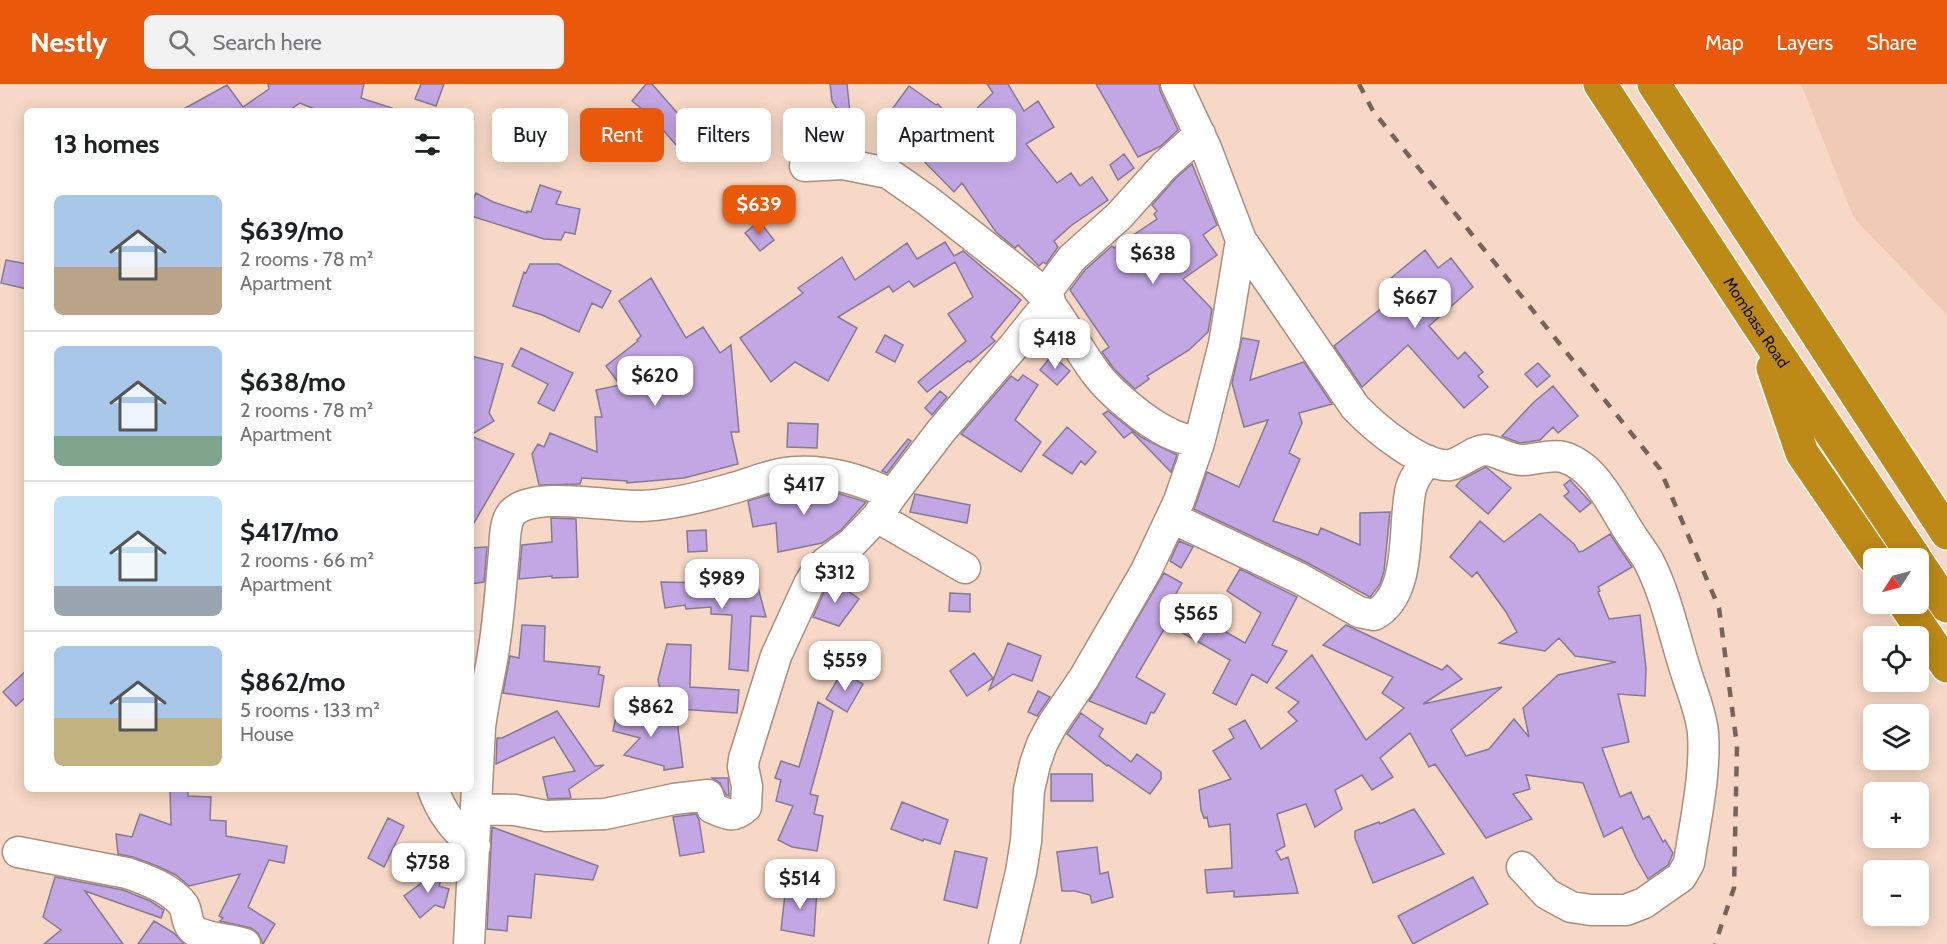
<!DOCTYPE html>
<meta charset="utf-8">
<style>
body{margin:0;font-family:Cabin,sans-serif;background:#f2f2f2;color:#202124;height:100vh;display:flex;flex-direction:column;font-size:22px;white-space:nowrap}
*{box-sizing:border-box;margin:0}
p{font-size:20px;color:#757577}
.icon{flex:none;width:33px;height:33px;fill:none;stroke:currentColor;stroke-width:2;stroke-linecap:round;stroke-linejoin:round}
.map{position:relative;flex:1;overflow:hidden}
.sheet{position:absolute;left:24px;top:24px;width:450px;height:684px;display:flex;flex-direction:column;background:#fff;border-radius:9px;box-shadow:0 3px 15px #0003}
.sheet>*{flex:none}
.top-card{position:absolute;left:492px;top:24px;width:570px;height:54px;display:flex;gap:12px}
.needle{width:39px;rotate:234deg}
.controls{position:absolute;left:1863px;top:464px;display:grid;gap:12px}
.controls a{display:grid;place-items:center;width:66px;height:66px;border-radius:9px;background:#fff;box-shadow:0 3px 15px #0003;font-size:30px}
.price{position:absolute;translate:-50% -51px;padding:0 14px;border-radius:12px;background:#fff;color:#222;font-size:20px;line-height:39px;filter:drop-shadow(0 2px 3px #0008)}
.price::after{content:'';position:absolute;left:50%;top:36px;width:18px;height:14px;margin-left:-9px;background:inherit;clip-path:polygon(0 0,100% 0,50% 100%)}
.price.selected{background:#ea580c;color:#fff}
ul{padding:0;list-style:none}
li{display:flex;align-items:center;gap:18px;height:150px;padding:0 30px}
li+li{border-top:2px solid #e0e0e0}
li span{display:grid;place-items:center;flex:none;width:168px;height:120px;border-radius:9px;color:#555}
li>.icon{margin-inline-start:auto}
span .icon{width:72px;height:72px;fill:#fffc;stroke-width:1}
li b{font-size:26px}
h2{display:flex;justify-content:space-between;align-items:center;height:72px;padding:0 30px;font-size:26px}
.pill{padding:0 21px;border-radius:9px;background:#fff;box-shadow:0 3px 15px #0003;font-size:21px;line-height:54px}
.pill.selected{background:#ea580c;color:#fff}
header{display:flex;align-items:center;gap:36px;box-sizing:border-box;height:84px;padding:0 30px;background:#ea580c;color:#fff}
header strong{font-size:28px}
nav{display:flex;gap:33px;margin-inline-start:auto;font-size:21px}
.search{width:420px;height:54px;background:#f2f2f2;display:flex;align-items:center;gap:15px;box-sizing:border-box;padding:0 21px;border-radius:9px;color:#757577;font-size:22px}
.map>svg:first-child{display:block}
.built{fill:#f0cab4}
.building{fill:#c2a7e4;stroke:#857a94;stroke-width:1.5}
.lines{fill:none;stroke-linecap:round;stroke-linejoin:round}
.minor-casing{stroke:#aa8e7d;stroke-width:33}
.highway-casing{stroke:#fff;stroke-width:36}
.minor{stroke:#fff;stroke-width:30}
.highway{stroke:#be8a17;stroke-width:33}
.rail{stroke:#776459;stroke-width:4.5;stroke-dasharray:10 10;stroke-linecap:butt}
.labels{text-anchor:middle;stroke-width:4.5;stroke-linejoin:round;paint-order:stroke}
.street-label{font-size:16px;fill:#180e08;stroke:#fbe8dd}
</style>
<header>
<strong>Nestly</strong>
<div class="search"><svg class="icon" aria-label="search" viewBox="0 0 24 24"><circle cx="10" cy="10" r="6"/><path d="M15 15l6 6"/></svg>Search here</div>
<nav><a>Map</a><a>Layers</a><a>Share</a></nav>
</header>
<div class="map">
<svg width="1947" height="860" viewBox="0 0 1947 860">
<rect width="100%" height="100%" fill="#f7d8c6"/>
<!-- built -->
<path class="built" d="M1801,0H1947V231L1854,134Z"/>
<!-- building -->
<path class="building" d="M268,0H364L361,14L392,24V27H319L300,19L288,27H180L227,1L243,23L269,5Z
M421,0H444L436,22L415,15Z
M646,0H652L693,47L676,61L651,32L632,17Z
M830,0H847L852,49L832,17Z
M987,0H1008L1024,27L1038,17L1054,43L1026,60L1057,99L1071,89L1080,102L1092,93L1108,116L1072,141L1054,157L1058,163L1046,180L1043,178L1039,182L1018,161L1015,164L996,148L962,99L954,108L916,69L928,57L890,28L909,2L936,21L938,20L957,43L993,9Z
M1096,0H1159L1160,7L1178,46L1161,62L1138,73Z
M1124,70L1134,84L1118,96L1110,81Z
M1192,80L1217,141L1203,151L1217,171L1183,195L1212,225L1208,248L1189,266L1147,292L1149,295L1135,305L1114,285L1102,268L1109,263L1070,206L1085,186L1112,162L1114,164L1157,135L1154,130L1157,127L1152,121L1176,94Z
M540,101L561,108L556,120L580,125L575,150L565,148L561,156L544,155L471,132V119L476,109L493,118L527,129V127L531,128Z
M759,137L774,156L760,167L745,149Z
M945,158L954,172L963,167L1021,216L991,253L995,257L970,278L968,277L927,308L918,298L966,257L948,230L973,213L955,178L914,203L909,197L893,208L889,202L838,233L857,244L828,297L795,278L771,298L740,254L803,209L798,204L842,173L855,196L907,159L917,175Z
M1425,166L1438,184L1451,174L1473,203L1429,242L1458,275L1465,268L1483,288L1478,292L1488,303L1464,324L1408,261L1362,303L1334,262L1397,212L1385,199Z
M6,176L27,180V205L1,199Z
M530,180H559L611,207L602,224L592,219L579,248L542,231L513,222L524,188L526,189Z
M651,194L686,254L703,243L720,269L731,261L739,348H731L738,380L684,394L627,399V397L582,394L580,400L539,401L532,370L538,360L544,363L550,349L597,368L595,333H602L596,306L620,301L606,282L638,257L637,256L641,252L619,217Z
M885,251L903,261L895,278L876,268Z
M1242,254L1259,257L1250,296L1304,278L1332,320L1299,329L1302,339L1289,369L1300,375L1273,437L1318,451L1321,444L1360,461V429L1390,428L1384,487L1380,500L1370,513L1306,478L1194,425L1207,388L1239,403L1268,336L1244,343L1232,299Z
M521,264L573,289L554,327L538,319L548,300L512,282Z
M1052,271L1070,287L1057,301L1040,286Z
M471,272L503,280L489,329L494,337L471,351Z
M1538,279L1550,292L1537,303L1525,290Z
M1023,291L1038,301L1015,336L1041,358L1021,388L961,350L1011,292L1018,297Z
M1553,302L1578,332L1558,349L1553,343L1540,356L1520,359L1504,353L1502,352L1533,319Z
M940,307L947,313L932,331L925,324Z
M1108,327L1141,353L1177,371L1171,388L1132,348L1124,354L1103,330Z
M788,339L818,340L817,364L787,363Z
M1067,343L1096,368L1085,381L1081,377L1072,390L1043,371Z
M471,352L514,370L471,444Z
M908,355L911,357L887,389L882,387Z
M1486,383L1511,404L1488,430L1456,402L1461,396Z
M1570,396L1591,419L1580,428L1564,412L1569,408L1564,401Z
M797,405L830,407L866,418L841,446L822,459L778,468L776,439L753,443L748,417L775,409Z
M915,410L970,421L967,439L910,428Z
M1540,430L1574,460L1579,468L1583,467L1610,450L1632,483L1598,503L1600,507L1598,508L1609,535L1640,531L1646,584L1645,612L1618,610L1629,658L1602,664L1620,713L1631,708L1643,735L1649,732L1663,758L1665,756L1673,769L1668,781L1648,795L1636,774L1622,743L1604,753L1583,699L1526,691L1530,705L1513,710L1532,735L1486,754L1435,680L1429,683L1410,649L1380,674L1393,693L1372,706L1362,691L1335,706L1342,725L1315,743L1306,720L1277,730L1285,762L1276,767L1281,776L1288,773L1298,809L1234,813V807L1207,809L1205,786L1232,784L1230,740L1209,743L1207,733L1204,734L1201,726L1199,706L1231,695L1213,667L1234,654L1229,645L1245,636L1261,665L1297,637L1288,628L1299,618L1276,604L1312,571L1366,656L1404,624L1382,609L1393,593L1323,561L1346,541L1442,586L1447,581L1462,595L1423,620L1502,603L1451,646L1466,672L1489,665L1514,635L1529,653L1523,624L1558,591L1616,578L1575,572L1559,554L1545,567L1499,559L1517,548L1506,528L1477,488L1472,493L1450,473L1480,437L1504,458Z
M551,434L576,435L578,493L552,494V492L519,495L522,461L552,458Z
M706,446L707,467L688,468L687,447Z
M1179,457L1193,463L1181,484L1170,477Z
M487,463L484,498L471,500V464Z
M1240,485L1297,513L1272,561L1287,567L1267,599L1252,590L1236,621L1213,609L1230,576L1167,540L1136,593L1165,610L1154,629L1151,628L1146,640L1089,617L1164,489L1182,499L1172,517L1245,559L1261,529L1227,507Z
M833,496L859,515L839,542L813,533L824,508Z
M661,498L757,500L766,533L751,532L748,587L729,585L732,531L711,530V523L686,525L685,521L665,524Z
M950,509L970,510V528L949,527Z
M522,541L545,542L544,577L600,583L598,590L604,592L599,623L503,609L510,572L519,574Z
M1008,559L1041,572L1032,597L1013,590L989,606Z
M667,560L691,561L690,603L739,606L737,629L664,624L658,596Z
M974,569L993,594L967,612L950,587Z
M27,586V612L16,622L3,608Z
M842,588L863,600L847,628L826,615Z
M1038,607L1050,613L1037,632L1028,628Z
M818,618L833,627L810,710L818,712L814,730L823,732L817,767L792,763L778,756L793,722L776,717L781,696L775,694L781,677L799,683Z
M618,623L677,636L683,683L664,686V682L624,671L640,654L613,647Z
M557,627L595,682L604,681L569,705L571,714L548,715L543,693L575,687L554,653L496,680L497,654H502Z
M1081,629L1103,645L1099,652L1131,678L1137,670L1161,688V695L1150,710L1108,681L1107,682L1067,650Z
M1051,690H1092L1093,717H1051Z
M712,694H728L729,712L726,711L720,699Z
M170,705H188V712L211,713L210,736L226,737V752L287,762L284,779L269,776L248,823L275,840L263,860L258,849L251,844L220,837L223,834L219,832L240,790L189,802L176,791L157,782L133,773L118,770L116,750L132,753L140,730L171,741Z
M902,718L948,736L940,760L924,755L923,757L891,745Z
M1414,725L1444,770L1373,799L1355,754V747L1379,738L1380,740Z
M696,730L699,736L704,768L680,772L673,733Z
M388,734L404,742L384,783L368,774Z
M492,743L598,782L593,796L535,790L531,834L508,832L507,847L487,845Z
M1097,763L1100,790L1108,788L1113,813L1092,819L1090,811L1075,807H1062L1057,768Z
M955,767L987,774L977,824L944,816Z
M446,781L439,802L449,805L444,824L435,821L420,834L404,812Z
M55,793L123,806L150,817L164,826L161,834L85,807L123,860H44L61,846L43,833Z
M1473,793L1488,820L1413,860L1398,832Z
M786,801L817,805L814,852L781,846Z
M154,837L174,849L184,860H138Z"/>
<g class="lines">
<defs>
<path id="minor" d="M1176,0L1206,64L1241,156L1355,323C1373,342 1422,384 1450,381C1462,379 1475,365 1487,366C1499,368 1510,376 1522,376C1536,376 1549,370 1563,373C1595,382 1612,421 1628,446C1634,456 1642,466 1648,476C1666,510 1674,551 1686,588C1692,608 1701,628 1703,649C1706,689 1695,739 1689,779L1681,793L1644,819L1626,826H1591L1571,823L1547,810L1522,783
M805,82L843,80L888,89L928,117L1031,198C1059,226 1072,257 1095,288C1109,308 1147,339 1169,349C1178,354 1189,356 1199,359
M1044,211L1072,174L1119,132L1164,82L1200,50
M877,433L965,484
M1172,434L1299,494L1359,528L1374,531C1414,510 1402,440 1411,404C1414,393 1421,385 1427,376
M433,705C441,728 455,747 475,762
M477,725L515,726L546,732L605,730L674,715L708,711L712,724C727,730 733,735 746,723L747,702L743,683L744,675L776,572L809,500L817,487L826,478L852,459L877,433L892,411
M18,768L127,789C145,795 173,805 184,822C188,830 186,841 195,847C209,856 230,854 245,860
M469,860L480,644C483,617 490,591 494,564C499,532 501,500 504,469C505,457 504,439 512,429C533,406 611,423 641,422C670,421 702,413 730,405C752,399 773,389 796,388C828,386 863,396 892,411L941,347L1013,263L1050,217
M1004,860L1021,788L1026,757L1029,706L1035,680L1042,660L1052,641L1084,594L1146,487L1179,417L1199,359L1224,260L1241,156"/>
<g id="highway">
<path id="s1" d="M1600,0L1759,242L1915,474"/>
<path d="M1654,0L1947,449"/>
<path d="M1773,284L1802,369L1874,474"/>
<path d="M1918,479L1947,522"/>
<path d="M1904,519L1947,582"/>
</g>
</defs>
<!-- minor casing -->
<use href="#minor" class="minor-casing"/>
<!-- highway casing -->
<use href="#highway" class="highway-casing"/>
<!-- minor -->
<use href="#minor" class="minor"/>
<!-- highway -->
<use href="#highway" class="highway"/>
<!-- rail -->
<path class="rail" d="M1359,0L1373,27L1660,385L1719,524L1737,662L1734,804L1715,860"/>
</g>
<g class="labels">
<!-- street labels -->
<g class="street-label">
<text dy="6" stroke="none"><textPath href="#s1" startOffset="285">Mombasa Road</textPath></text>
</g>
</g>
</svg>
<div class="controls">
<a><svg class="needle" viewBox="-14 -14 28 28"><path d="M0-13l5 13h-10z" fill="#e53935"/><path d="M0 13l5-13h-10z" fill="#757577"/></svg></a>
<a><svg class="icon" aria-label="locate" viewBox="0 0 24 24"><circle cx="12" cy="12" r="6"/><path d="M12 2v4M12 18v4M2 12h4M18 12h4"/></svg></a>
<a><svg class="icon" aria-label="layers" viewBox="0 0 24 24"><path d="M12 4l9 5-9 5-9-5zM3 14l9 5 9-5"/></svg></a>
<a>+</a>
<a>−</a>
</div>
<b class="price selected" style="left:759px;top:152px">$639</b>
<b class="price" style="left:1153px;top:201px">$638</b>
<b class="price" style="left:1415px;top:245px">$667</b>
<b class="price" style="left:1055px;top:286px">$418</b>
<b class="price" style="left:655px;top:323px">$620</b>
<b class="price" style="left:804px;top:432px">$417</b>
<b class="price" style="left:835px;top:520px">$312</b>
<b class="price" style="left:722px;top:526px">$989</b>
<b class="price" style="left:1196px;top:561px">$565</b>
<b class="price" style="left:845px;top:608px">$559</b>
<b class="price" style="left:651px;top:654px">$862</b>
<b class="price" style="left:428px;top:810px">$758</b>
<b class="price" style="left:800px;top:826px">$514</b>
<div class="top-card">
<a class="pill">Buy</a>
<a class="pill selected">Rent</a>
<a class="pill">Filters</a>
<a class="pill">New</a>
<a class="pill">Apartment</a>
</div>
<section class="sheet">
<h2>13 homes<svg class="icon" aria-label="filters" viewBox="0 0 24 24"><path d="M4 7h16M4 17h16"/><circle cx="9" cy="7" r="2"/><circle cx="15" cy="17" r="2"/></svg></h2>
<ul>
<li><span style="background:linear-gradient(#a9c7e8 60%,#b9a48a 0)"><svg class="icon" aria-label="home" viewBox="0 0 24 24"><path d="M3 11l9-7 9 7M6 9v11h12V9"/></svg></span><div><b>$639/mo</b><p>2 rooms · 78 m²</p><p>Apartment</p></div></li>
<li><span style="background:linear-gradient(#a9c7e8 75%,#7fa58c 0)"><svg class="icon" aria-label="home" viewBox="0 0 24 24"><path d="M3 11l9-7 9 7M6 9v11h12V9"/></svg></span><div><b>$638/mo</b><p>2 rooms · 78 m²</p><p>Apartment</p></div></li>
<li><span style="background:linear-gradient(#bfe0f5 75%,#9aa5b1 0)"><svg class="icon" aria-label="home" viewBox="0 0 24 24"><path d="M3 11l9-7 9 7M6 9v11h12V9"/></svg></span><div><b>$417/mo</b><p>2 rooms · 66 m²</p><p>Apartment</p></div></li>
<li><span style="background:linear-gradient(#a9c7e8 60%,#c2b280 0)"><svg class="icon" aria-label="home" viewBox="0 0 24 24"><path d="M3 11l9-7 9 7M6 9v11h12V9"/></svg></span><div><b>$862/mo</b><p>5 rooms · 133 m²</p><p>House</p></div></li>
</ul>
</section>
</div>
